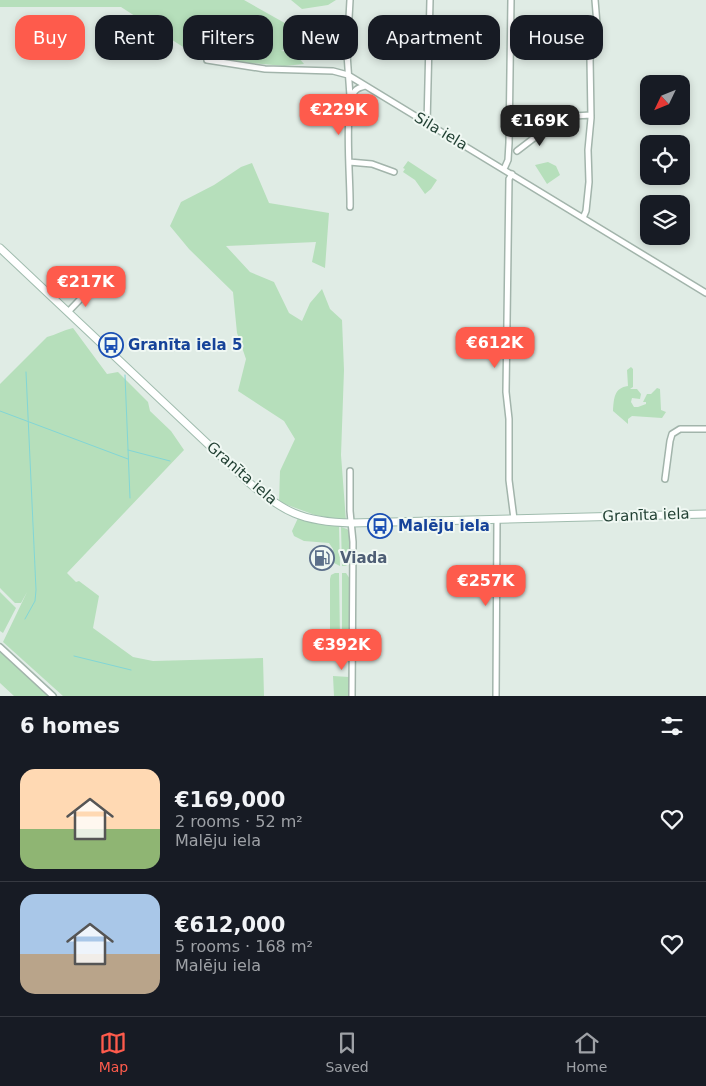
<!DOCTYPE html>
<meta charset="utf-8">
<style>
body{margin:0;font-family:"DejaVu Sans",sans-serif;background:#20242c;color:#f1f3f6;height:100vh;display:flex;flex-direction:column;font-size:19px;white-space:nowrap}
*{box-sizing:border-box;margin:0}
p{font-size:16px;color:#9ea1a6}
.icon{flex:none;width:28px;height:28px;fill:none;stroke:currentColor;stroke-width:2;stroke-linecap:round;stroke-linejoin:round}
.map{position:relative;height:696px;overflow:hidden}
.side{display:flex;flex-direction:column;background:#171b24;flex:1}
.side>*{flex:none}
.top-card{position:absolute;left:15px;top:15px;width:676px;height:45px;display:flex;gap:10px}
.needle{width:32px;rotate:227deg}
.tools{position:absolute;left:640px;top:75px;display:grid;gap:10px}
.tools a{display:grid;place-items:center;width:50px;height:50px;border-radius:10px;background:#171b24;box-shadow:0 2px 8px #0003;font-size:25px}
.price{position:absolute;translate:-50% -42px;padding:0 11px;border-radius:10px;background:#fe5b4c;color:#fff;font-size:16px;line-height:32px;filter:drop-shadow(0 1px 2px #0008)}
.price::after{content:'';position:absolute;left:50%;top:30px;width:15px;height:11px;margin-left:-8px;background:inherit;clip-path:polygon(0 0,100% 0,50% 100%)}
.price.selected{background:#222;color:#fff}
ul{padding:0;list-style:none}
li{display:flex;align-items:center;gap:15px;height:125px;padding:0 20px}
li+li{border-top:1px solid #363941}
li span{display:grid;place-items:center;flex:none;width:140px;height:100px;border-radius:15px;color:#555}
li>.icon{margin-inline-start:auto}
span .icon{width:60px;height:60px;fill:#fffc;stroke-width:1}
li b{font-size:21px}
h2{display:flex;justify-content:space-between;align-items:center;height:60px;padding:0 20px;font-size:21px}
.tag{padding:0 18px;border-radius:15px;background:#171b24;box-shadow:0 2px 8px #0003;font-size:18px;line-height:45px}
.tag.selected{background:#fe5b4c;color:#fff}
.tab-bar{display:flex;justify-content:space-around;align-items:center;height:70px;border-top:1px solid #363941;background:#171b24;font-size:14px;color:#9ea1a6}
.tab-bar a{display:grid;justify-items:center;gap:2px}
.tab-bar .selected{color:#fe5b4c}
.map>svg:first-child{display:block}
.green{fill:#b6dfbb}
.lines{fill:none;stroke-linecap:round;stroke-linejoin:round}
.stream{stroke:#82d6d6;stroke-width:1}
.street-casing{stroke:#a2b4ab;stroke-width:8}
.secondary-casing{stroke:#a0bcae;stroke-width:9}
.street{stroke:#fff;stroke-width:5}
.secondary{stroke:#fff;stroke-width:7}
.labels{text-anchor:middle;stroke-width:4;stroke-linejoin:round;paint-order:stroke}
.street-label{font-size:15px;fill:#1f3e31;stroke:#f0f8f3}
.transit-label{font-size:15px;font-weight:bold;fill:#164399;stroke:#f0f8f3;text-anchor:start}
.service-label{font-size:15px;font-weight:bold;fill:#4e5e75;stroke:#f0f8f3;text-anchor:start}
</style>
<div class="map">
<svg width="706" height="696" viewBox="0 0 706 696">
<rect width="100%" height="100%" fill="#e0ece5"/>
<!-- green -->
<path class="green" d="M0,0H244L306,35L295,45L281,51L294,52L304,64L284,66L239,62L194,54L121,7H0Z
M291,0H336L328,5L302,9Z
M408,161L437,180L431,189L425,194L415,180L403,172L405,169L403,168Z
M548,162L556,166L560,175L547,184L535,165Z
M252,163L269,203L329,213L325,268L312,262L316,242L226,246L250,272L274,282L289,313L302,321L310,303L322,289L330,309L342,320L344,370L341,455L346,521L315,515L279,502L280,471L295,439L284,421L238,391L246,359L237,333L233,292L189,249L170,226L181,202L214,185L241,167Z
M73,328L107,374L118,372L148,402L150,411L171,431L184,450L67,573L76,582L79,581L99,596L93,628L133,657L153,661L263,658L264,696H63L3,642L27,592L21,603H15L0,588V384L47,337C56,335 63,330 73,328Z
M631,367L633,369V387L630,389H637L641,394L640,399L632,398L631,402L634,407H638L646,404V402H643L647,394H651L657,388L660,389L661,410L666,412L662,418L632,416L628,419V424L613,411C614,398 614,388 628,386L627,370Z
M298,518L316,523L339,526L340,566L334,563L333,549L329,543L304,541L294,536L292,531Z
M341,527L347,529L350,532C350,539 352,558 349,563C347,566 345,566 342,566Z
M335,573H339L340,641H334L330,637V579L331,575Z
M342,573H346L350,579L349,634C349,638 346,641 342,641Z
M0,592L16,608L3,633L0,631Z
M0,649L49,696H14L0,683Z
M333,676L349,677V696H334Z"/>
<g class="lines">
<!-- stream -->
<path class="stream" d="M125,375L130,498
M0,411L128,459
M128,450L170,461
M25,619L35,601L36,590L26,372
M74,656L131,670"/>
<defs>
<path id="street" d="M350,0L347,54L350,96
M207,60L265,69L333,71L348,75L706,293
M427,124L430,0
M509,130H514L539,111L556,129L574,116L591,115
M517,151L551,125
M349,162L372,164L394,172
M504,169L508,160L509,143L511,0
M512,174L509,179L506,392L509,419V480L514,519
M350,207C351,186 343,105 355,91C357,88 361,87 365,86
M583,218L586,211L589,182L588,150L591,118L590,58L591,42L597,24L595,0
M68,312L89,290
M350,471V511L353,542L352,696
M665,479L670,441L672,434L680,429H706
M0,647L53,696
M496,696L497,519"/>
<path id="secondary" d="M0,248L246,480C283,512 302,522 352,523L706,514"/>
</defs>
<!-- street casing -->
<use href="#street" class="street-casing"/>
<!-- secondary casing -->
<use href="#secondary" class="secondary-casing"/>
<!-- street -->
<use href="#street" class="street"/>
<!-- secondary -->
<use href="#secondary" class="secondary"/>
</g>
<!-- icons -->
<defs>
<symbol id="bus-ring" viewBox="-11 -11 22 22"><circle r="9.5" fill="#f0f8f3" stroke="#1a4fb4" stroke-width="1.5"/><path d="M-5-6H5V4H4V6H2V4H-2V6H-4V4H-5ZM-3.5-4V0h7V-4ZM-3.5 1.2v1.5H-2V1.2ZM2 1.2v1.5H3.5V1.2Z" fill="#1a4fb4"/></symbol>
<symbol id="fuel-ring" viewBox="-11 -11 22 22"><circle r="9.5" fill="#f0f8f3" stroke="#5c6f8a" stroke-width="1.5"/><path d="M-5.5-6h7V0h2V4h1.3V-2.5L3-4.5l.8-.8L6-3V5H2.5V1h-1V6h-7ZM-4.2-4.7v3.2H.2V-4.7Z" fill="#5c6f8a"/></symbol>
</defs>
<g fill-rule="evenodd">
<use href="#bus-ring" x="97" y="331" width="28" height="28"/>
<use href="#bus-ring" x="366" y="512" width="28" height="28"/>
<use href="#fuel-ring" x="308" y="544" width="28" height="28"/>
</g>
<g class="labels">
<!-- street labels -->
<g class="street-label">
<text transform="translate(441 131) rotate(31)" y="5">Sila iela</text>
<text transform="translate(242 473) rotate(41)" y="5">Granīta iela</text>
<text transform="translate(646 515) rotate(-2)" y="5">Granīta iela</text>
</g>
<!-- transit labels -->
<g class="transit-label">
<text x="128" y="350">Granīta iela 5</text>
<text x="398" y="531">Malēju iela</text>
</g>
<!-- service labels -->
<g class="service-label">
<text x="340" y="563">Viada</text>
</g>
</g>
</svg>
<div class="tools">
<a><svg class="needle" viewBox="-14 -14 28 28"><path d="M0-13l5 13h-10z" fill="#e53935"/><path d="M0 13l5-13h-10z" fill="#9ea1a6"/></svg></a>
<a><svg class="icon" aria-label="locate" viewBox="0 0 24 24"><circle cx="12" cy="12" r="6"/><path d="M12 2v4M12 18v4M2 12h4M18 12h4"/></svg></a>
<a><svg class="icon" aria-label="layers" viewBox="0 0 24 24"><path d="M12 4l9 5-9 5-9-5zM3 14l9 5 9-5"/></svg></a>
</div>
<b class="price" style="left:339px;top:136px">€229K</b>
<b class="price selected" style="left:540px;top:147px">€169K</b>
<b class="price" style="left:86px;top:308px">€217K</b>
<b class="price" style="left:495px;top:369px">€612K</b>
<b class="price" style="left:486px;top:607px">€257K</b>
<b class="price" style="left:342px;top:671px">€392K</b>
<div class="top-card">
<a class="tag selected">Buy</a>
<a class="tag">Rent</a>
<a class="tag">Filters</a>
<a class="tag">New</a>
<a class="tag">Apartment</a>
<a class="tag">House</a>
</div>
</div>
<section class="side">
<h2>6 homes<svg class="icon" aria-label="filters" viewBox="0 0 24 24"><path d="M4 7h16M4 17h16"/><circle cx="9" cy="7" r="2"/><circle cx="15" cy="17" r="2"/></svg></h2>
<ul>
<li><span style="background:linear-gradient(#ffd9b3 60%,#8fb573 0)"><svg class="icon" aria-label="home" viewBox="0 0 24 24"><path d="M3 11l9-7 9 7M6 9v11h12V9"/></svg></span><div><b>€169,000</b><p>2 rooms · 52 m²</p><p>Malēju iela</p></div><svg class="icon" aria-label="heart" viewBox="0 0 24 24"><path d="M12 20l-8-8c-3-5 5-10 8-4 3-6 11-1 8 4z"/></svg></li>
<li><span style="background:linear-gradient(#a9c7e8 60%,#b9a48a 0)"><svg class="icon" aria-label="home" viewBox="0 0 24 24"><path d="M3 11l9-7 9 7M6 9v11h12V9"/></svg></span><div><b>€612,000</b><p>5 rooms · 168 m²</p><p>Malēju iela</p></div><svg class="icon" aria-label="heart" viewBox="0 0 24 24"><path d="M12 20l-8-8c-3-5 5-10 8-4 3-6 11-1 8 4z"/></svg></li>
</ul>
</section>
<nav class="tab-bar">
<a class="selected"><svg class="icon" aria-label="map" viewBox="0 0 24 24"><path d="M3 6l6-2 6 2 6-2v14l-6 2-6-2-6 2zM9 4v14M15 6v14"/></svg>Map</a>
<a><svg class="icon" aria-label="saved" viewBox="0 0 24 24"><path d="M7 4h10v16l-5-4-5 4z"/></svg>Saved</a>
<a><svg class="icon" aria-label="home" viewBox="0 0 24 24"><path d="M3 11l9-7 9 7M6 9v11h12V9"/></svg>Home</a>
</nav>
